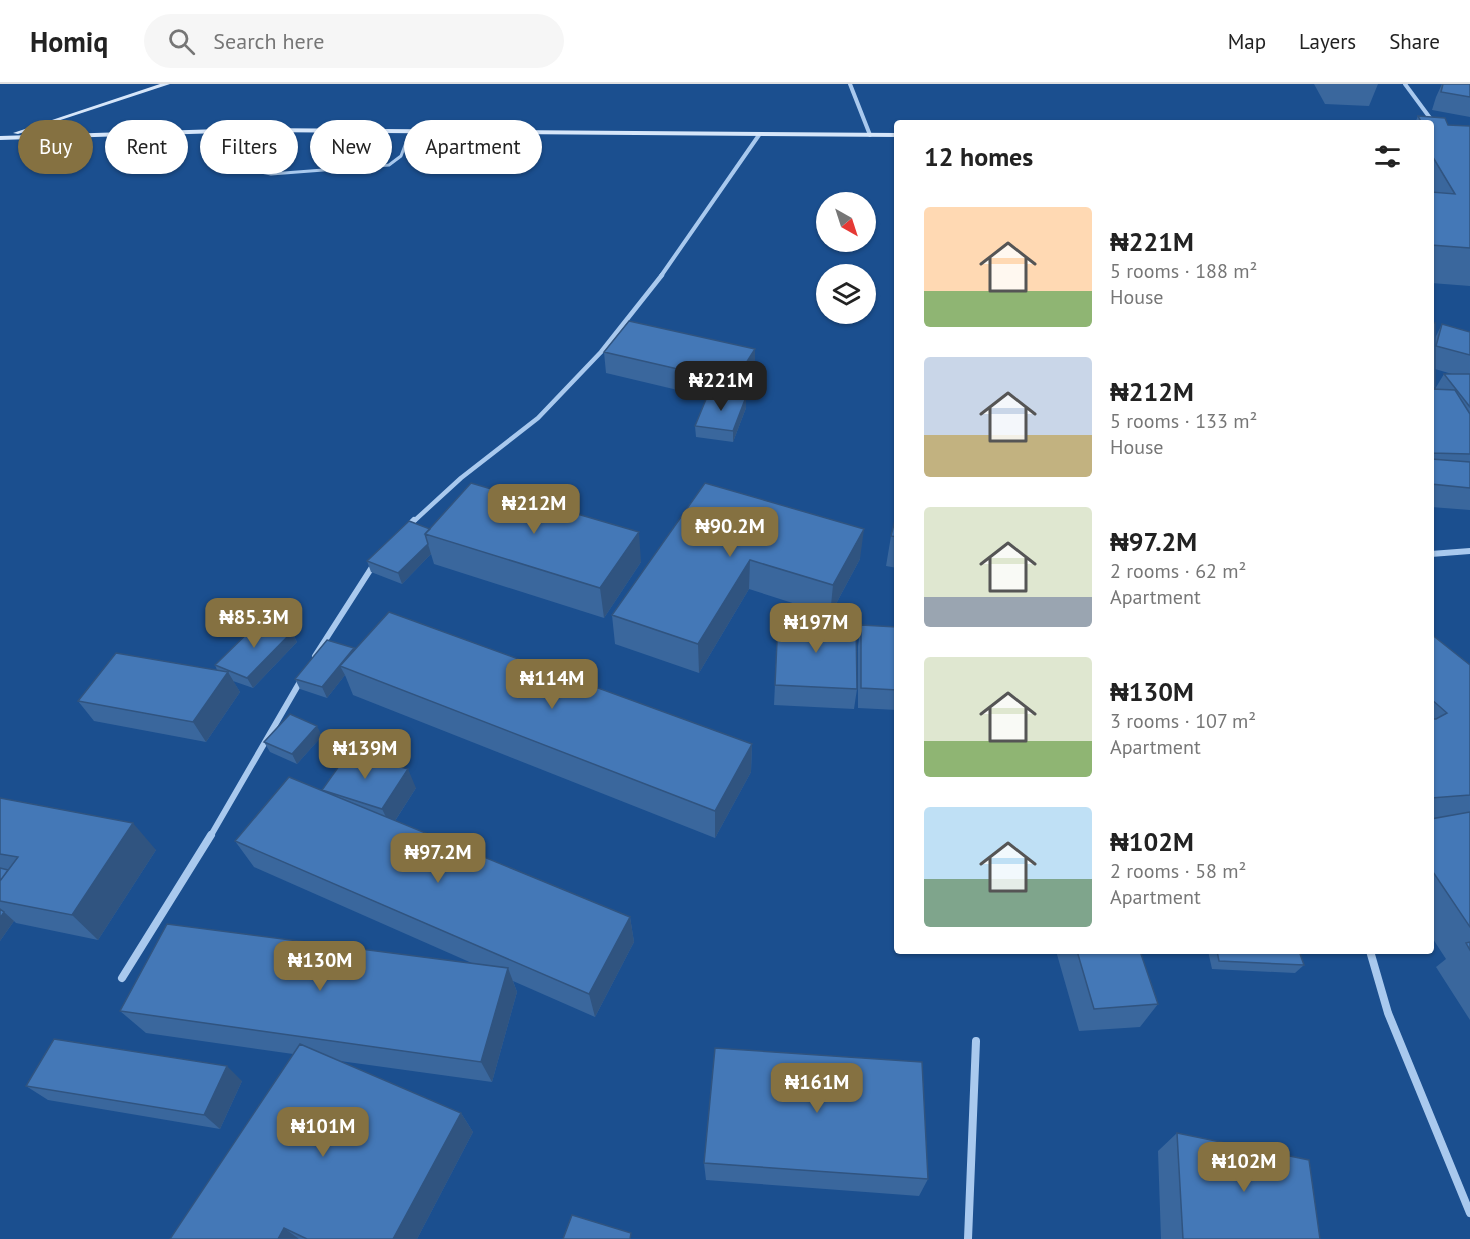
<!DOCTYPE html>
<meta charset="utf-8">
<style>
body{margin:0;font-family:"PT Sans",sans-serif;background:#f6f6f6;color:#222;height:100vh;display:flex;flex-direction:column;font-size:22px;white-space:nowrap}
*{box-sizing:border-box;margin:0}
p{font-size:20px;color:#767676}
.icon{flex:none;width:33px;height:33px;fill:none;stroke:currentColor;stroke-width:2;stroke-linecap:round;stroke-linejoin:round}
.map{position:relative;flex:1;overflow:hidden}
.drawer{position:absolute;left:894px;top:36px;width:540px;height:834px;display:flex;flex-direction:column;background:#fff;border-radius:6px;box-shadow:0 2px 4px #0004}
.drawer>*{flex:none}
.guide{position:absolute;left:18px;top:36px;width:570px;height:54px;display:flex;gap:12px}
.needle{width:39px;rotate:141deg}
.tools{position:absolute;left:816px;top:108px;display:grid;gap:12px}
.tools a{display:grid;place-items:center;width:60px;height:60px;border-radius:50%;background:#fff;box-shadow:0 2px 4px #0004;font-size:30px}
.price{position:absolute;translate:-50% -51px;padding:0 14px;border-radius:12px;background:#857141;color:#fff;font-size:20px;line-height:39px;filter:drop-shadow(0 2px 3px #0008)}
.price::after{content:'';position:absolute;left:50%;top:36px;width:18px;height:14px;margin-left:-9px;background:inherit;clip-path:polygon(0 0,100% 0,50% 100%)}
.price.selected{background:#222;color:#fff}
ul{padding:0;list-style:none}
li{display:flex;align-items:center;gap:18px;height:150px;padding:0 30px}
li span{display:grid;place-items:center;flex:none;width:168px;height:120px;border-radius:6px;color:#555}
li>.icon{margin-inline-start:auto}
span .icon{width:72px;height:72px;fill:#fffc;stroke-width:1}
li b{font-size:26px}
h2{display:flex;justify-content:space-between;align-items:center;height:72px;padding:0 30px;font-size:26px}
.tag{padding:0 21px;border-radius:27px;background:#fff;box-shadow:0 2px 4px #0004;font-size:21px;line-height:54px}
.tag.selected{background:#857141;color:#fff}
header{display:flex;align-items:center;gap:36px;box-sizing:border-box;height:84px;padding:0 30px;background:#fff;border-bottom:2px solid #e0e0e0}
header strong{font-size:28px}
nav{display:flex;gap:33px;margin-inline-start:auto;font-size:21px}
.search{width:420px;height:54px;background:#f6f6f6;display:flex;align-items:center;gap:15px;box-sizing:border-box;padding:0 21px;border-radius:33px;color:#767676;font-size:22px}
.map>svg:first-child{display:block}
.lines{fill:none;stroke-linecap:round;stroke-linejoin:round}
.lane{stroke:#a9c9ee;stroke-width:3}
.street-far3{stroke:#a9c9ee;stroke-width:4}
.street-far2{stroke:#a9c9ee;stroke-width:4.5}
.street-far1{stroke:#a9c9ee;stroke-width:6}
.street{stroke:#a9c9ee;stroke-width:8}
.secondary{fill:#d6e6fa;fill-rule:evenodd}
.wall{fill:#3a679d;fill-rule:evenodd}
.shaded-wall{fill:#305480}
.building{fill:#4478b7;stroke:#305480;stroke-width:1.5}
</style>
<header>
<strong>Homiq</strong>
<div class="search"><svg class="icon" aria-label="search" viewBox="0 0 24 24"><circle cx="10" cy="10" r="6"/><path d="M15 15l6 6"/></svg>Search here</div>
<nav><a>Map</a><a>Layers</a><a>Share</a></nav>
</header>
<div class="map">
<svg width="1470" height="1155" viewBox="0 0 1470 1155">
<rect width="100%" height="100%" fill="#1b4f8f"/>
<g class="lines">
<!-- lane -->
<path class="lane" d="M279,46L256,87L271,90L389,81L401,72L410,48"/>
<!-- street-far3 -->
<path class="street-far3" d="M850,0L870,51
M1405,0L1433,38
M661,192L759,51"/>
<!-- street-far2 -->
<path class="street-far2" d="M413,438L461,394L538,334L601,268L662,191"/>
<!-- street-far1 -->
<path class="street-far1" d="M407,443L414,436
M1431,470L1470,467
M315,572L374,480
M210,753L301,596"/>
<!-- street -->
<path class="street" d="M1370,867L1388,929L1470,1129
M122,894L211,751
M968,1155L976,957"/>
<!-- secondary -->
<path class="secondary" d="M160,0H170L18,50L13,49Z
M252,44L897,49V53L252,48L0,56V52Z"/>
</g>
<!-- wall -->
<path class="wall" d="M1314,0H1378L1369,22L1325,20Z
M1442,0H1470V33L1432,26L1436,13Z
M1418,32L1448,41L1470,42V202L1431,199V39H1415Z
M1431,239L1435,254L1442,240L1470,248V426L1431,423ZM1435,285L1452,290H1444L1435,305H1434L1435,304Z
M755,265V286L738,312L746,313V324L733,358L696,353L695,342L707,313L606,289L604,268Z
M705,399L860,475L830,531L749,505L699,589L615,560L612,531Z
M897,428V484L886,482L891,452Z
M430,445L641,478L604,534L434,480L431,470L402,500L371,488L367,477Z
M778,535L857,605L854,625L774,621Z
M861,541L897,543V626L858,624V562Z
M292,548L297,558L253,604L233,597L240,608L206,658L94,637L78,617L217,586L215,581Z
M1431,550L1470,581V936L1436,883L1446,875L1431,852Z
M354,564L355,566L752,660L751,688L715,754L353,611L345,591L327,614L300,605L295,595Z
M322,652L297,680L270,668L264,658Z
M416,704L395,737L630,833L634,858L595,933L513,897L517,908L492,998L340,977L461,1029L473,1048L417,1155H170L293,970L146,949L120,927L474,880L254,783L235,757L323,707Z
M0,714L156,766L98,856L16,839L14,837L0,857Z
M1056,867H1140L1158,920L1140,943L1079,947Z
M1208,867H1299L1304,881L1295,889L1212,885Z
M242,997L220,1045L48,1016L26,1002Z
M1177,1049L1320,1155H1161L1158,1067Z
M704,1079L928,1095L919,1112L706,1096Z"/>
<!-- shaded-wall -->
<path class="shaded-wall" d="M755,265V286L734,319V298Z
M746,313V324L733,358V347Z
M864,445L860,475L830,531L833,501Z
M639,448L641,478L604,534L600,504Z
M428,460L431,470L402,500L398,489Z
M750,476L749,505L699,589L698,560Z
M292,548L297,558L253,604L247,594Z
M354,564L358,574L340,582L345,591L327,614L322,603Z
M228,588L240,608L206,658L193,638Z
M317,642L322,652L297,680L292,670Z
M752,660L751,688L715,754V727Z
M408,685L416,704L391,743L382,725Z
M133,739L156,766L98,856L72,831Z
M4,828L14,837L0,857V834Z
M630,833L634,858L595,933L589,910Z
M508,884L517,908L492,998L481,978Z
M227,982L242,997L220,1045L204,1031Z
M461,1029L473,1048L417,1155H393Z
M284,1144L299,1155H278Z"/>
<!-- building -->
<path class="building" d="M1443,0H1470V13L1441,8Z
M1418,32L1445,34L1448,41L1470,42V164L1431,161V108L1455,110L1431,70V39H1422Z
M629,237L755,265L734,298L604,268Z
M1431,239H1435V304L1431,303Z
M1442,240L1470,248V271L1436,262Z
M1444,290H1470V323Z
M1431,305L1455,306L1470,330V370L1431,369Z
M709,308L746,313L733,347L695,342Z
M1431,375L1470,378V404L1431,400Z
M471,399L639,448L600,504L425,450Z
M705,399L864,445L833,501L750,476L698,560L612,531Z
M897,428V453L891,452Z
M409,437L430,445L425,450L428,460L398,489L367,477Z
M389,528L752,660L715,727L340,582Z
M778,535L856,539L857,605L775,601Z
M261,536L292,548L247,594L215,581Z
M861,541L897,543V606L861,604Z
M1431,550L1470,581V711L1431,714V635H1436L1447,629L1431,615Z
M327,556L354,564L322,603L295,595Z
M116,569L228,588L193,638L78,617Z
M290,630L317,642L292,670L264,658Z
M349,668L408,685L382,725L322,706Z
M289,693L630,833L589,910L235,757Z
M0,714L133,739L72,831L0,817V797L18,773L0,770Z
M1470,728V843L1431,785V735Z
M0,784L8,786L0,797Z
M0,825L4,828L0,834Z
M167,840L508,884L481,978L120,927Z
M1470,858V866L1466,859Z
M1077,867H1140L1158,920L1094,925Z
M1217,867H1299L1304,881L1219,877Z
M54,955L227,982L204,1031L26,1002Z
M300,960L461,1029L393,1155H307L284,1144L278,1155H170Z
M715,964L922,978L928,1095L704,1079Z
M1177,1049L1309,1076L1320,1155H1183Z
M572,1131L631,1149L630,1155H563Z"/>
</svg>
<div class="tools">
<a><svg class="needle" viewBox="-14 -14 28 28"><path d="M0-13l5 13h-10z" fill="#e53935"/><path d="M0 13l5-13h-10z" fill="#767676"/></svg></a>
<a><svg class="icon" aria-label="layers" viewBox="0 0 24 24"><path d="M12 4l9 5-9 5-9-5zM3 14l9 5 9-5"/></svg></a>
</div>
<b class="price selected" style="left:721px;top:328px">₦221M</b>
<b class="price" style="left:534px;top:451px">₦212M</b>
<b class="price" style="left:730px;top:474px">₦90.2M</b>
<b class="price" style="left:254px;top:565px">₦85.3M</b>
<b class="price" style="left:816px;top:570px">₦197M</b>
<b class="price" style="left:552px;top:626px">₦114M</b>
<b class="price" style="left:365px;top:696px">₦139M</b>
<b class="price" style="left:438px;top:800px">₦97.2M</b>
<b class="price" style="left:320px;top:908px">₦130M</b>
<b class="price" style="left:817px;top:1030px">₦161M</b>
<b class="price" style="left:323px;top:1074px">₦101M</b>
<b class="price" style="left:1244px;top:1109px">₦102M</b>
<div class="guide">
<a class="tag selected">Buy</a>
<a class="tag">Rent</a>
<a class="tag">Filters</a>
<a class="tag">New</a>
<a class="tag">Apartment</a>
</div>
<section class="drawer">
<h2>12 homes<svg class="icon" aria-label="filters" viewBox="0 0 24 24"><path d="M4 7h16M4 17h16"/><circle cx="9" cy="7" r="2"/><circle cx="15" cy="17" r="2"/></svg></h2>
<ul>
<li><span style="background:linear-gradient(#ffd9b3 70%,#8fb573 0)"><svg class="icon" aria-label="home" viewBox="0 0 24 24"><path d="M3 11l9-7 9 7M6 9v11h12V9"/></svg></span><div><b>₦221M</b><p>5 rooms · 188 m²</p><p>House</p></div></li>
<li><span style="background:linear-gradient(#c9d6e8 65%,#c2b280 0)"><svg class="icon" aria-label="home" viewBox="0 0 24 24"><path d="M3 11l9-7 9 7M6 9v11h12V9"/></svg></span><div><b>₦212M</b><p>5 rooms · 133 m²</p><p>House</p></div></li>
<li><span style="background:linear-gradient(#dfe7d0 75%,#9aa5b1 0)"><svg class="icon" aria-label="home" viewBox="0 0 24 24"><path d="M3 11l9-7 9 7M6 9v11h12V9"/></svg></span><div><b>₦97.2M</b><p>2 rooms · 62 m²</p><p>Apartment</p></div></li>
<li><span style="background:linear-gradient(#dfe7d0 70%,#8fb573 0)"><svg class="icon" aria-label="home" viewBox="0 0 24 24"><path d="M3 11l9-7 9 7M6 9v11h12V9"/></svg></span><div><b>₦130M</b><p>3 rooms · 107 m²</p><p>Apartment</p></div></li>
<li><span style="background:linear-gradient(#bfe0f5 60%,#7fa58c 0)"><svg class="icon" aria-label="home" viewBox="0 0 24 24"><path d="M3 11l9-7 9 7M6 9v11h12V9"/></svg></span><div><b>₦102M</b><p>2 rooms · 58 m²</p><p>Apartment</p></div></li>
</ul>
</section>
</div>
